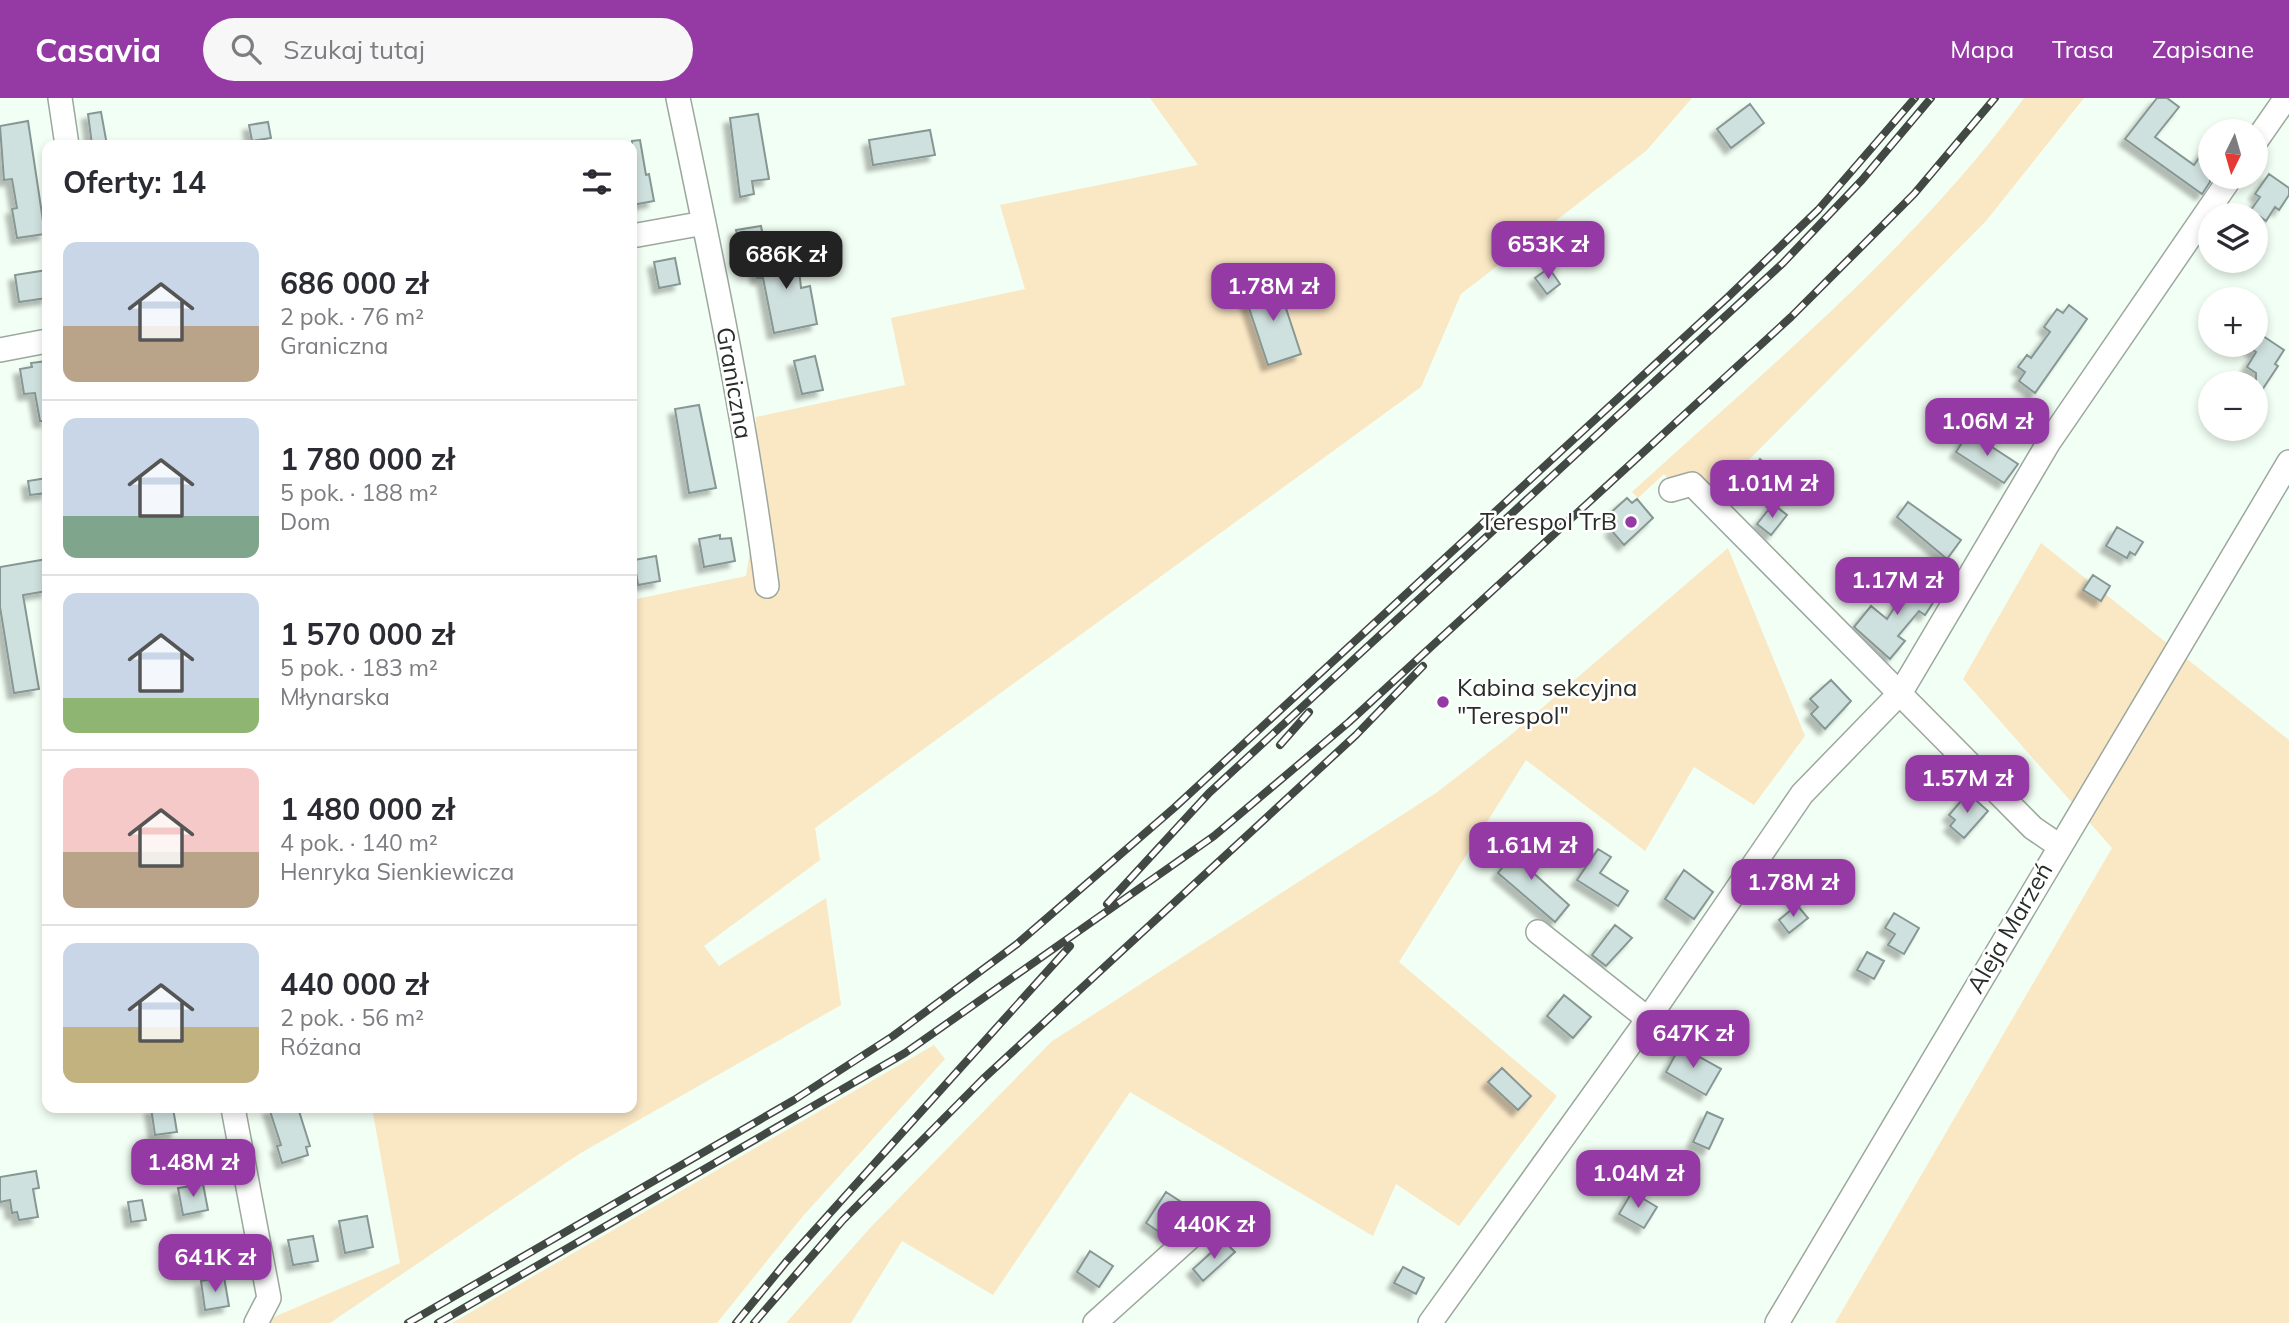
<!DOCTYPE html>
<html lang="pl">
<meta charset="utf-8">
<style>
body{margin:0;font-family:Mulish,sans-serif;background:#f7f7f7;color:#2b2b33;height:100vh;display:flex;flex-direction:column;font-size:26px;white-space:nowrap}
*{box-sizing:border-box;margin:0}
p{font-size:23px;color:#7c7c81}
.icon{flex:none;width:38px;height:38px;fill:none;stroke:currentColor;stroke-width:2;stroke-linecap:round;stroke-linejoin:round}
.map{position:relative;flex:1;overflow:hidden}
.panel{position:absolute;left:42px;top:42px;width:595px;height:973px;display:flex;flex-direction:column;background:#fff;border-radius:14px;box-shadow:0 4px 10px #0003}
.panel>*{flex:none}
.needle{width:46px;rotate:185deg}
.controls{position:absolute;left:2198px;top:21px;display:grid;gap:14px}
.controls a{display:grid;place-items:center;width:70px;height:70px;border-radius:50%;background:#fff;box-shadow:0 4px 10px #0003;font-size:35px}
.price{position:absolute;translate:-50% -60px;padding:0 16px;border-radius:14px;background:#953aa5;color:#fff;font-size:23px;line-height:46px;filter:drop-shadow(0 2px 4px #0008)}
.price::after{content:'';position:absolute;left:50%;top:42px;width:21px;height:16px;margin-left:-10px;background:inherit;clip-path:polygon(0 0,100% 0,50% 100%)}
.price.on{background:#222;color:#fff}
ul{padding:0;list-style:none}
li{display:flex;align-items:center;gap:21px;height:175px;padding:0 21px}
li+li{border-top:2px solid #e1e1e2}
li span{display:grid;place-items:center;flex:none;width:196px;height:140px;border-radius:14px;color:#555}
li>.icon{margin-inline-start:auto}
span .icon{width:84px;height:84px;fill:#fffc;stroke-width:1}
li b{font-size:30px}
h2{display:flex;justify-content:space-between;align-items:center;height:84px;padding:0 21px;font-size:30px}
header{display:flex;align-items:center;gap:42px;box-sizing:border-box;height:98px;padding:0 35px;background:#953aa5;color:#fff}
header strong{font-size:33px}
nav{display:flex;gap:38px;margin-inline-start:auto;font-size:24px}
.search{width:490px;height:63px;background:#f7f7f7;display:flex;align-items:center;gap:18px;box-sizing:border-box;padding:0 24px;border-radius:38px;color:#7c7c81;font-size:26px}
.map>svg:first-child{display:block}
.green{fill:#fae7c4}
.building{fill:#cfe1de;stroke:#869794;stroke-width:2;filter:url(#shadow)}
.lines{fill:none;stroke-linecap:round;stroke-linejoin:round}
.minor-casing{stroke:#9ca89e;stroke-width:26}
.minor{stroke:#fff;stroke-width:23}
.rail-casing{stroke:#424843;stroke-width:8}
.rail{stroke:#fff;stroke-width:5;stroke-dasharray:16;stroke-linecap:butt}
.poi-dot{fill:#953aa5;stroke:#fff;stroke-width:2.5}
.labels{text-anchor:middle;stroke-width:5;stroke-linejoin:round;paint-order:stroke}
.street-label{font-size:24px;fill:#282d29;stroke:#fff}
.poi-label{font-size:24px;fill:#282d29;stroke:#fff;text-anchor:end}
</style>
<header>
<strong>Casavia</strong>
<div class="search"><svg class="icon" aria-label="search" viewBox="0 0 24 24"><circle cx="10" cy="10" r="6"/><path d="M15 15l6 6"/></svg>Szukaj tutaj</div>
<nav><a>Mapa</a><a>Trasa</a><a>Zapisane</a></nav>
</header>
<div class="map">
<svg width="2289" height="1225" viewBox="0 0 2289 1225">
<defs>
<filter id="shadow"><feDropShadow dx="-6" dy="6" stdDeviation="2" flood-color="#0004"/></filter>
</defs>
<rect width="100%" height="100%" fill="#f2fff4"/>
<!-- green -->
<path class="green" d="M1150,0H1692L1646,53L1461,196L1421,289L815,730L820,762L704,848L719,868L826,800L841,907L579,1056L330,1225H260L400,1165L372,1010H632V502L746,478L757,409L756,319L905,287L891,220L1025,191L1000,107L1198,67Z
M2024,0H2084L1986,123L1712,399L1686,374L1673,386L1664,376L1638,400L1632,394C1769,269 1914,150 2024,0Z
M2041,445L2289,642V1225H1835L2112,750L1963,581Z
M1728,450L1805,638L1754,707L1694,669L1645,753L1526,662L1399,864L1557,998L1459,1128L1396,1086L1373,1138L1130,994L993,1197L902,1143L851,1225H786L870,1130L1051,944L1436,695L1507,640Z
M934,947L945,961L803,1118L717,1225H452Z"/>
<!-- building -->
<path class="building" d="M2157,0H2167L2179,9L2155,39L2194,67L2210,44V84L2202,96L2125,41Z
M1750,6L1764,25L1731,50L1717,31Z
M101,14L107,47H92L88,16Z
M758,16L769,81L752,83L754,96L740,99L730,20Z
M28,23L45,136L17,140L12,111L17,110L12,81L4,82L0,28Z
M268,24L271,40L252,43L249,27Z
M930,32L935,57L873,67L869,42Z
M640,42L646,77L649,76L654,103L632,107V43Z
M2269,76L2289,90V97L2279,112L2275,109L2266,123L2251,112L2260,99L2255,96Z
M761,128L765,149L741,154L736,132Z
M797,152L801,190L810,188L817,226L774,235L763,180H757L754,158Z
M675,160L680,186L659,190L654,164Z
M1549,170L1560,186L1547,196L1535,180Z
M47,172V200L19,204L15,177Z
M1277,183L1301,256L1268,267L1244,195Z
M2069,207L2087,221L2035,295L2019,283L2025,274L2018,269L2027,257L2031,260L2050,234L2044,229L2057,211L2063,215Z
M2260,236L2284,252L2275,266L2278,268L2256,301V275L2247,269L2256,254L2250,250L2256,247Z
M815,258L823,292L802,296L794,263Z
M47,263V323H40L35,295L24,296L20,271L32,269L31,265Z
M699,307L716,390L689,395L675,311Z
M1969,334L2018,366L2004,385L1956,354Z
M1760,361L1786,383L1777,394L1751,373Z
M47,380V395L30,397L28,383Z
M1627,400L1632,405L1637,401L1653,420L1624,447L1611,432L1616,427L1607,418Z
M1908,404L1961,442L1947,461L1897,419Z
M1773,406L1787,417L1771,437L1757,426Z
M2117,429L2143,444L2135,457L2130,454L2127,460L2106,448Z
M720,437V441L731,440L735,463L704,469L699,441Z
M656,458L660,483L638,487L634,462Z
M47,461V493L23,497L39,591L14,595L0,509V469Z
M1917,475L1934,486L1928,495L1936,500L1925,517L1919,513L1898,538L1905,543L1890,561L1854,529L1871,508L1887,521Z
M2093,477L2110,488L2101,503L2083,492Z
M1831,582L1851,603L1825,631L1811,616L1818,609L1810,601Z
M1968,695L1988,713L1964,740L1950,728L1955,722L1949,717Z
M1515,742L1537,760L1529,771L1569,807L1555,824L1498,775L1510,760L1504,755Z
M1598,751L1611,759L1600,775L1628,793L1618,808L1577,782Z
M1684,772L1713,794L1694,821L1665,801Z
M1797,807L1808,820L1789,835L1779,822Z
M1894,815L1919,830L1904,856L1888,847L1895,836L1885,830Z
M1615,827L1632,840L1606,868L1592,857Z
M1867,854L1884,863L1874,881L1857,872Z
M1564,897L1591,919L1573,940L1547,918Z
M1680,948L1721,971L1706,997L1666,974Z
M1502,970L1531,998L1518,1012L1488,984Z
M151,1010H173L177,1034L155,1037Z
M269,1010H298L310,1048L306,1049L308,1057L282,1065L277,1048L281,1047Z
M1707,1014L1723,1021L1709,1051L1693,1044Z
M36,1073L39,1090L33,1091L38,1119L19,1122L17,1114L12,1115L10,1102L0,1104V1079Z
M203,1086L208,1112L183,1117L178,1090Z
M1166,1094L1186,1107L1165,1138L1146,1125Z
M1632,1094L1657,1109L1644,1130L1619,1116Z
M142,1102L146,1122L131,1124L128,1104Z
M367,1118L373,1149L345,1155L339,1123Z
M313,1138L318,1163L293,1167L288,1142Z
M1224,1143L1235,1154L1203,1183L1193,1171Z
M1090,1153L1113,1168L1099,1189L1077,1174Z
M1403,1169L1424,1180L1416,1196L1394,1185Z
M224,1179L229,1208L205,1212L201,1183Z"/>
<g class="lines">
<defs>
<path id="minor" d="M60,0L67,47
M678,0C712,162 746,324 767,488
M2256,43L2286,0
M632,138L704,125
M0,252L47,243
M1671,392L1692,386L2033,730L2058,747
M1538,834L1648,921
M233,1010L269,1200L256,1225
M1095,1225L1207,1124
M1430,1225L1648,921L1802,696L1901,594L2049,344L2231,79
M1777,1225L2289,364"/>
</defs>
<!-- minor casing -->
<use href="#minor" class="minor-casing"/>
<!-- minor -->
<use href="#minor" class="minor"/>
<defs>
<path id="rail" d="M1280,647L1309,614
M1107,806L1209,695L1783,165L1862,82L1931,0
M408,1225L794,1002L893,938L1017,846L1174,710L1728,199L1818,112L1915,0
M438,1225L905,955L1214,738L1349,624L1791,219L1914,96L1995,0
M736,1225L786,1164L1070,848
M754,1225L843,1122L983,981L1356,637L1423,568"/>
</defs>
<!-- rail casing -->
<use href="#rail" class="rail-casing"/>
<!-- rail -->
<use href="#rail" class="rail"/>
</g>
<!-- markers -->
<g class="poi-dot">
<circle cx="1631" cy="424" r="7"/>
<circle cx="1443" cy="604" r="7"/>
</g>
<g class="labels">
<!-- street labels -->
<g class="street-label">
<text transform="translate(734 285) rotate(80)" y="8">Graniczna</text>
<text transform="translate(2010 830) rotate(-60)" y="8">Aleja Marzeń</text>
</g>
<!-- poi labels -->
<g class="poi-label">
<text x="1617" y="432">Terespol TrB</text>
<text x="1457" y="598" text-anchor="start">Kabina sekcyjna<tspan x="1457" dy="28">"Terespol"</tspan></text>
</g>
</g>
</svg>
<div class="controls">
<a><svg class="needle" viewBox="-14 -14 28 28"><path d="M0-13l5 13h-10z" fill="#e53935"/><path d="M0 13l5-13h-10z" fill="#7c7c81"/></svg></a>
<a><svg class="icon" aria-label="layers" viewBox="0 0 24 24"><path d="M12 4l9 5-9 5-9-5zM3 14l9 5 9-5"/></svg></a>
<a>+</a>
<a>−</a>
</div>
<b class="price" style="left:1548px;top:183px">653K zł</b>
<b class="price on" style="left:786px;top:193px">686K zł</b>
<b class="price" style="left:1273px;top:225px">1.78M zł</b>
<b class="price" style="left:1987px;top:360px">1.06M zł</b>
<b class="price" style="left:1772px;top:422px">1.01M zł</b>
<b class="price" style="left:1897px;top:519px">1.17M zł</b>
<b class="price" style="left:1967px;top:717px">1.57M zł</b>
<b class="price" style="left:1531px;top:784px">1.61M zł</b>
<b class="price" style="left:1793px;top:821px">1.78M zł</b>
<b class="price" style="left:1693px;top:972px">647K zł</b>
<b class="price" style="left:193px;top:1101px">1.48M zł</b>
<b class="price" style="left:1638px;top:1112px">1.04M zł</b>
<b class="price" style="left:1214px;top:1163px">440K zł</b>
<b class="price" style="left:215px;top:1196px">641K zł</b>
<section class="panel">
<h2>Oferty: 14<svg class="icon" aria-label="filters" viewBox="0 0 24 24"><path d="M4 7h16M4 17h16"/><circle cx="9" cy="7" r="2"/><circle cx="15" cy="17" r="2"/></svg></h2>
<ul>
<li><span style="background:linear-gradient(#c9d6e8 60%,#b9a48a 0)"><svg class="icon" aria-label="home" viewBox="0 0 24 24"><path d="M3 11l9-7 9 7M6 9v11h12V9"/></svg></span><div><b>686 000 zł</b><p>2 pok. · 76 m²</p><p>Graniczna</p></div></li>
<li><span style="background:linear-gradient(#c9d6e8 70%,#7fa58c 0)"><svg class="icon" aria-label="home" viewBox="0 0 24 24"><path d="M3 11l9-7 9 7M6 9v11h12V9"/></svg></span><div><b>1 780 000 zł</b><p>5 pok. · 188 m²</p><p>Dom</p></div></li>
<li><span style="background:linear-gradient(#c9d6e8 75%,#8fb573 0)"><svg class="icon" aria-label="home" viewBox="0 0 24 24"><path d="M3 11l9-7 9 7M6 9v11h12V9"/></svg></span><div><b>1 570 000 zł</b><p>5 pok. · 183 m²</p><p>Młynarska</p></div></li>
<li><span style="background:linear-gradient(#f6c9c9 60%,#b9a48a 0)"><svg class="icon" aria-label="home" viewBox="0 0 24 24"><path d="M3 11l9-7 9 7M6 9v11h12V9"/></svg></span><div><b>1 480 000 zł</b><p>4 pok. · 140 m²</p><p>Henryka Sienkiewicza</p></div></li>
<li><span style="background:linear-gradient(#c9d6e8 60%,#c2b280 0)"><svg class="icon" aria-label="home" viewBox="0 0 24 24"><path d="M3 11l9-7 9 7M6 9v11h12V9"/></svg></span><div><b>440 000 zł</b><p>2 pok. · 56 m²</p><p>Różana</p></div></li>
</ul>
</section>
</div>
